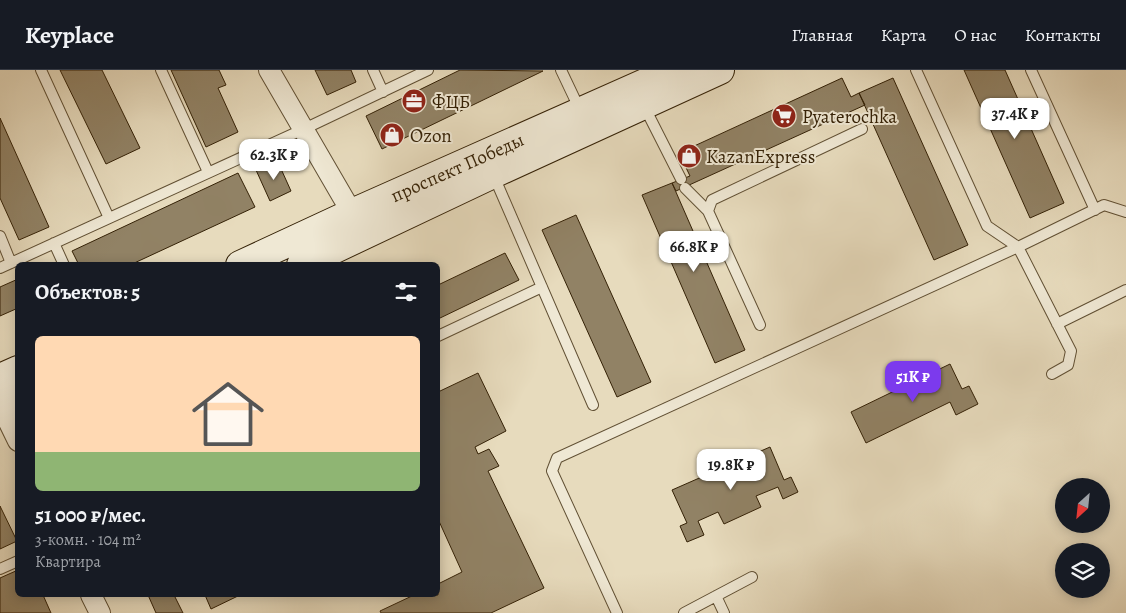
<!DOCTYPE html>
<html lang="ru">
<meta charset="utf-8">
<style>
body{margin:0;font-family:Alegreya,serif;background:#242831;color:#f1f3f6;height:100vh;display:flex;flex-direction:column;font-size:19px;white-space:nowrap}
*{box-sizing:border-box;margin:0}
p{font-size:16px;color:#9ea1a6}
.icon{flex:none;width:28px;height:28px;fill:none;stroke:currentColor;stroke-width:2;stroke-linecap:round;stroke-linejoin:round}
.map{position:relative;flex:1;overflow:hidden}
.panel{position:absolute;left:15px;top:192px;width:425px;height:335px;display:flex;flex-direction:column;background:#171b24;border-radius:8px;box-shadow:0 2px 12px #0003}
.panel>*{flex:none}
.needle{width:32px;rotate:207deg}
.buttons{position:absolute;left:1055px;top:408px;display:grid;gap:10px}
.buttons a{display:grid;place-items:center;width:55px;height:55px;border-radius:50%;background:#171b24;box-shadow:0 2px 12px #0003;font-size:25px}
.price{position:absolute;translate:-50% -42px;padding:0 11px;border-radius:10px;background:#fff;color:#222;font-size:16px;line-height:32px;filter:drop-shadow(0 1px 2px #0008)}
.price::after{content:'';position:absolute;left:50%;top:30px;width:15px;height:11px;margin-left:-8px;background:inherit;clip-path:polygon(0 0,100% 0,50% 100%)}
.price.selected{background:#7c3aed;color:#fff}
ul{padding:0;list-style:none}
li{display:grid;align-content:center;gap:10px;height:265px;padding:0 20px}
li span{display:grid;place-items:center;height:155px;border-radius:8px;color:#555}
li>.icon{margin-inline-start:auto}
span .icon{width:90px;height:90px;fill:#fffc;stroke-width:1}
li b{font-size:21px}
h2{display:flex;justify-content:space-between;align-items:center;height:60px;padding:0 20px;font-size:21px}
header{display:flex;align-items:center;gap:30px;box-sizing:border-box;height:70px;padding:0 25px;background:#171b24;border-bottom:1px solid #363941}
header strong{font-size:24px}
nav{display:flex;gap:28px;margin-inline-start:auto;font-size:18px}
.map>svg:first-child{display:block}
.building{fill:#918265;stroke:#342106}
.lines{fill:none;stroke-linecap:round;stroke-linejoin:round}
.lane-casing{stroke:#615034;stroke-width:12}
.street-casing{stroke:#615034;stroke-width:22}
.secondary-casing{stroke:#342106;stroke-width:30}
.lane{stroke:#efe8d4;stroke-width:10}
.street{stroke:#efe8d4;stroke-width:20}
.secondary{stroke:#efe8d4;stroke-width:28}
.labels{text-anchor:middle;stroke-width:4;stroke-linejoin:round;paint-order:stroke}
.poi-label{font-size:19px;fill:#342106;stroke:#efe8d4;text-anchor:start}
.street-label{font-size:19px;fill:#342106;stroke:#efe8d4}
</style>
<header>
<strong>Keyplace</strong>
<nav><a>Главная</a><a>Карта</a><a>О нас</a><a>Контакты</a></nav>
</header>
<div class="map">
<svg width="1126" height="543" viewBox="0 0 1126 543">
<rect width="100%" height="100%" fill="#e7dbbd"/>
<filter id="stains"><feTurbulence type="fractalNoise" baseFrequency=".004" numOctaves="4"/><feColorMatrix values="0 0 0 0 .2 0 0 0 0 .09 0 0 0 0 .02 0 0 0 .5 -.17"/></filter>
<radialGradient id="worn" r=".72"><stop offset=".6" stop-color="#630" stop-opacity="0"/><stop offset="1" stop-color="#630" stop-opacity=".3"/></radialGradient>
<!-- building -->
<path class="building" d="M60,0H102L140,78L106,94Z
M171,0H219L226,15L218,18L238,62L206,77Z
M315,0H351L356,12L327,25Z
M460,0L543,1L382,79L366,46Z
M964,0H1005L1064,133L1030,148Z
M842,8L851,27L859,23L865,35L676,121L672,113L690,106L679,83Z
M893,8L968,175L934,190L859,23Z
M0,48L49,157L19,170L0,128Z
M283,82L288,92L282,95L277,85Z
M277,90L291,121L270,131L256,100Z
M238,103L255,137L130,195H79L72,181Z
M672,113L745,280L715,293L642,125Z
M576,145L651,312L617,327L542,160Z
M505,183L519,210L438,249V215Z
M18,209V238L0,246V217Z
M950,294L962,319L969,316L978,334L956,345L950,332L866,373L851,342Z
M478,303L506,361L475,377L478,384L489,379L499,396L488,401L544,518L491,543H381L380,541L414,525H438V514L462,502L438,449V322Z
M770,377L784,410L791,407L798,422L783,429L778,417L756,426L761,437L724,454L718,442L698,451L704,465L687,472L680,456L687,453L672,420Z
M0,436L17,471L0,479Z
M18,500V525H43L51,543H0V508Z
M148,525H174L183,543H156Z
M205,525H240L211,539Z"/>
<g class="lines">
<defs>
<path id="lane" d="M41,0L109,148
M161,0L208,102
M373,0L383,22
M561,0L580,40
M916,0L987,156L1018,177L1071,281L1068,295L1052,304
M1031,0L1095,140
M644,36L681,109
M493,104L593,335
M685,118L708,141
M0,166L11,193
M54,173L64,195
M0,198L304,59L428,0
M1057,254L1126,220
M760,255L708,141L712,130L862,59
M438,266L542,217
M0,499L18,491
M716,526L724,543
M617,543L552,401L557,388L1018,177L1104,135L1126,142
M684,543L752,507"/>
<path id="street" d="M269,0L352,143
M0,334L18,371
M91,525L100,543"/>
<path id="secondary" d="M240,195L352,143L674,0
M301,195L493,104L720,0
M0,308L18,300
M0,336L18,328"/>
</defs>
<!-- lane casing -->
<use href="#lane" class="lane-casing"/>
<!-- street casing -->
<use href="#street" class="street-casing"/>
<!-- secondary casing -->
<use href="#secondary" class="secondary-casing"/>
<!-- lane -->
<use href="#lane" class="lane"/>
<!-- street -->
<use href="#street" class="street"/>
<!-- secondary -->
<use href="#secondary" class="secondary"/>
</g>
<!-- icons -->
<defs>
<symbol id="office-disc" viewBox="-11 -11 22 22"><circle r="9.5" fill="#8f2418" stroke="#efe8d4"/><path d="M-6-3h4V-5.5h4V-3h4V5H-6ZM-1-4.5V-3h2v-1.5ZM-6 0V1H6V0Z" fill="#fff"/></symbol>
<symbol id="supermarket-disc" viewBox="-11 -11 22 22"><circle r="9.5" fill="#8f2418" stroke="#efe8d4"/><path d="M-6-5.5h2.5l.6 2H6L4.5 2H-2.5L-4.4-4H-6ZM-1.5 3.2a1.3 1.3 0 1 0 .1 0ZM3 3.2a1.3 1.3 0 1 0 .1 0Z" fill="#fff"/></symbol>
<symbol id="shop-disc" viewBox="-11 -11 22 22"><circle r="9.5" fill="#8f2418" stroke="#efe8d4"/><path d="M-5-2.5h2.3a2.7 3.5 0 0 1 5.4 0H5L5.5 6h-11ZM-1.5-2.5h3a1.5 2.3 0 0 0-3 0Z" fill="#fff"/></symbol>
</defs>
<g fill-rule="evenodd">
<use href="#office-disc" x="400" y="17" width="28" height="28"/>
<use href="#supermarket-disc" x="770" y="32" width="28" height="28"/>
<use href="#shop-disc" x="378" y="51" width="28" height="28"/>
<use href="#shop-disc" x="675" y="72" width="28" height="28"/>
</g>
<g class="labels">
<!-- poi labels -->
<g class="poi-label">
<text x="432" y="38">ФЦБ</text>
<text x="802" y="53">Pyaterochka</text>
<text x="410" y="72">Ozon</text>
<text x="706" y="93">KazanExpress</text>
</g>
<!-- street labels -->
<g class="street-label">
<text transform="translate(457 97) rotate(-24)" y="7">проспект Победы</text>
</g>
</g>
<rect width="100%" height="100%" filter="url(#stains)"/>
<rect width="100%" height="100%" fill="url(#worn)"/>
</svg>
<div class="buttons">
<a><svg class="needle" viewBox="-14 -14 28 28"><path d="M0-13l5 13h-10z" fill="#e53935"/><path d="M0 13l5-13h-10z" fill="#9ea1a6"/></svg></a>
<a><svg class="icon" aria-label="layers" viewBox="0 0 24 24"><path d="M12 4l9 5-9 5-9-5zM3 14l9 5 9-5"/></svg></a>
</div>
<b class="price" style="left:1015px;top:70px">37.4K ₽</b>
<b class="price" style="left:274px;top:111px">62.3K ₽</b>
<b class="price" style="left:694px;top:203px">66.8K ₽</b>
<b class="price selected" style="left:913px;top:333px">51K ₽</b>
<b class="price" style="left:731px;top:421px">19.8K ₽</b>
<section class="panel">
<h2>Объектов: 5<svg class="icon" aria-label="filters" viewBox="0 0 24 24"><path d="M4 7h16M4 17h16"/><circle cx="9" cy="7" r="2"/><circle cx="15" cy="17" r="2"/></svg></h2>
<ul>
<li><span style="background:linear-gradient(#ffd9b3 75%,#8fb573 0)"><svg class="icon" aria-label="home" viewBox="0 0 24 24"><path d="M3 11l9-7 9 7M6 9v11h12V9"/></svg></span><div><b>51 000 ₽/мес.</b><p>3-комн. · 104 m²</p><p>Квартира</p></div></li>
</ul>
</section>
</div>
